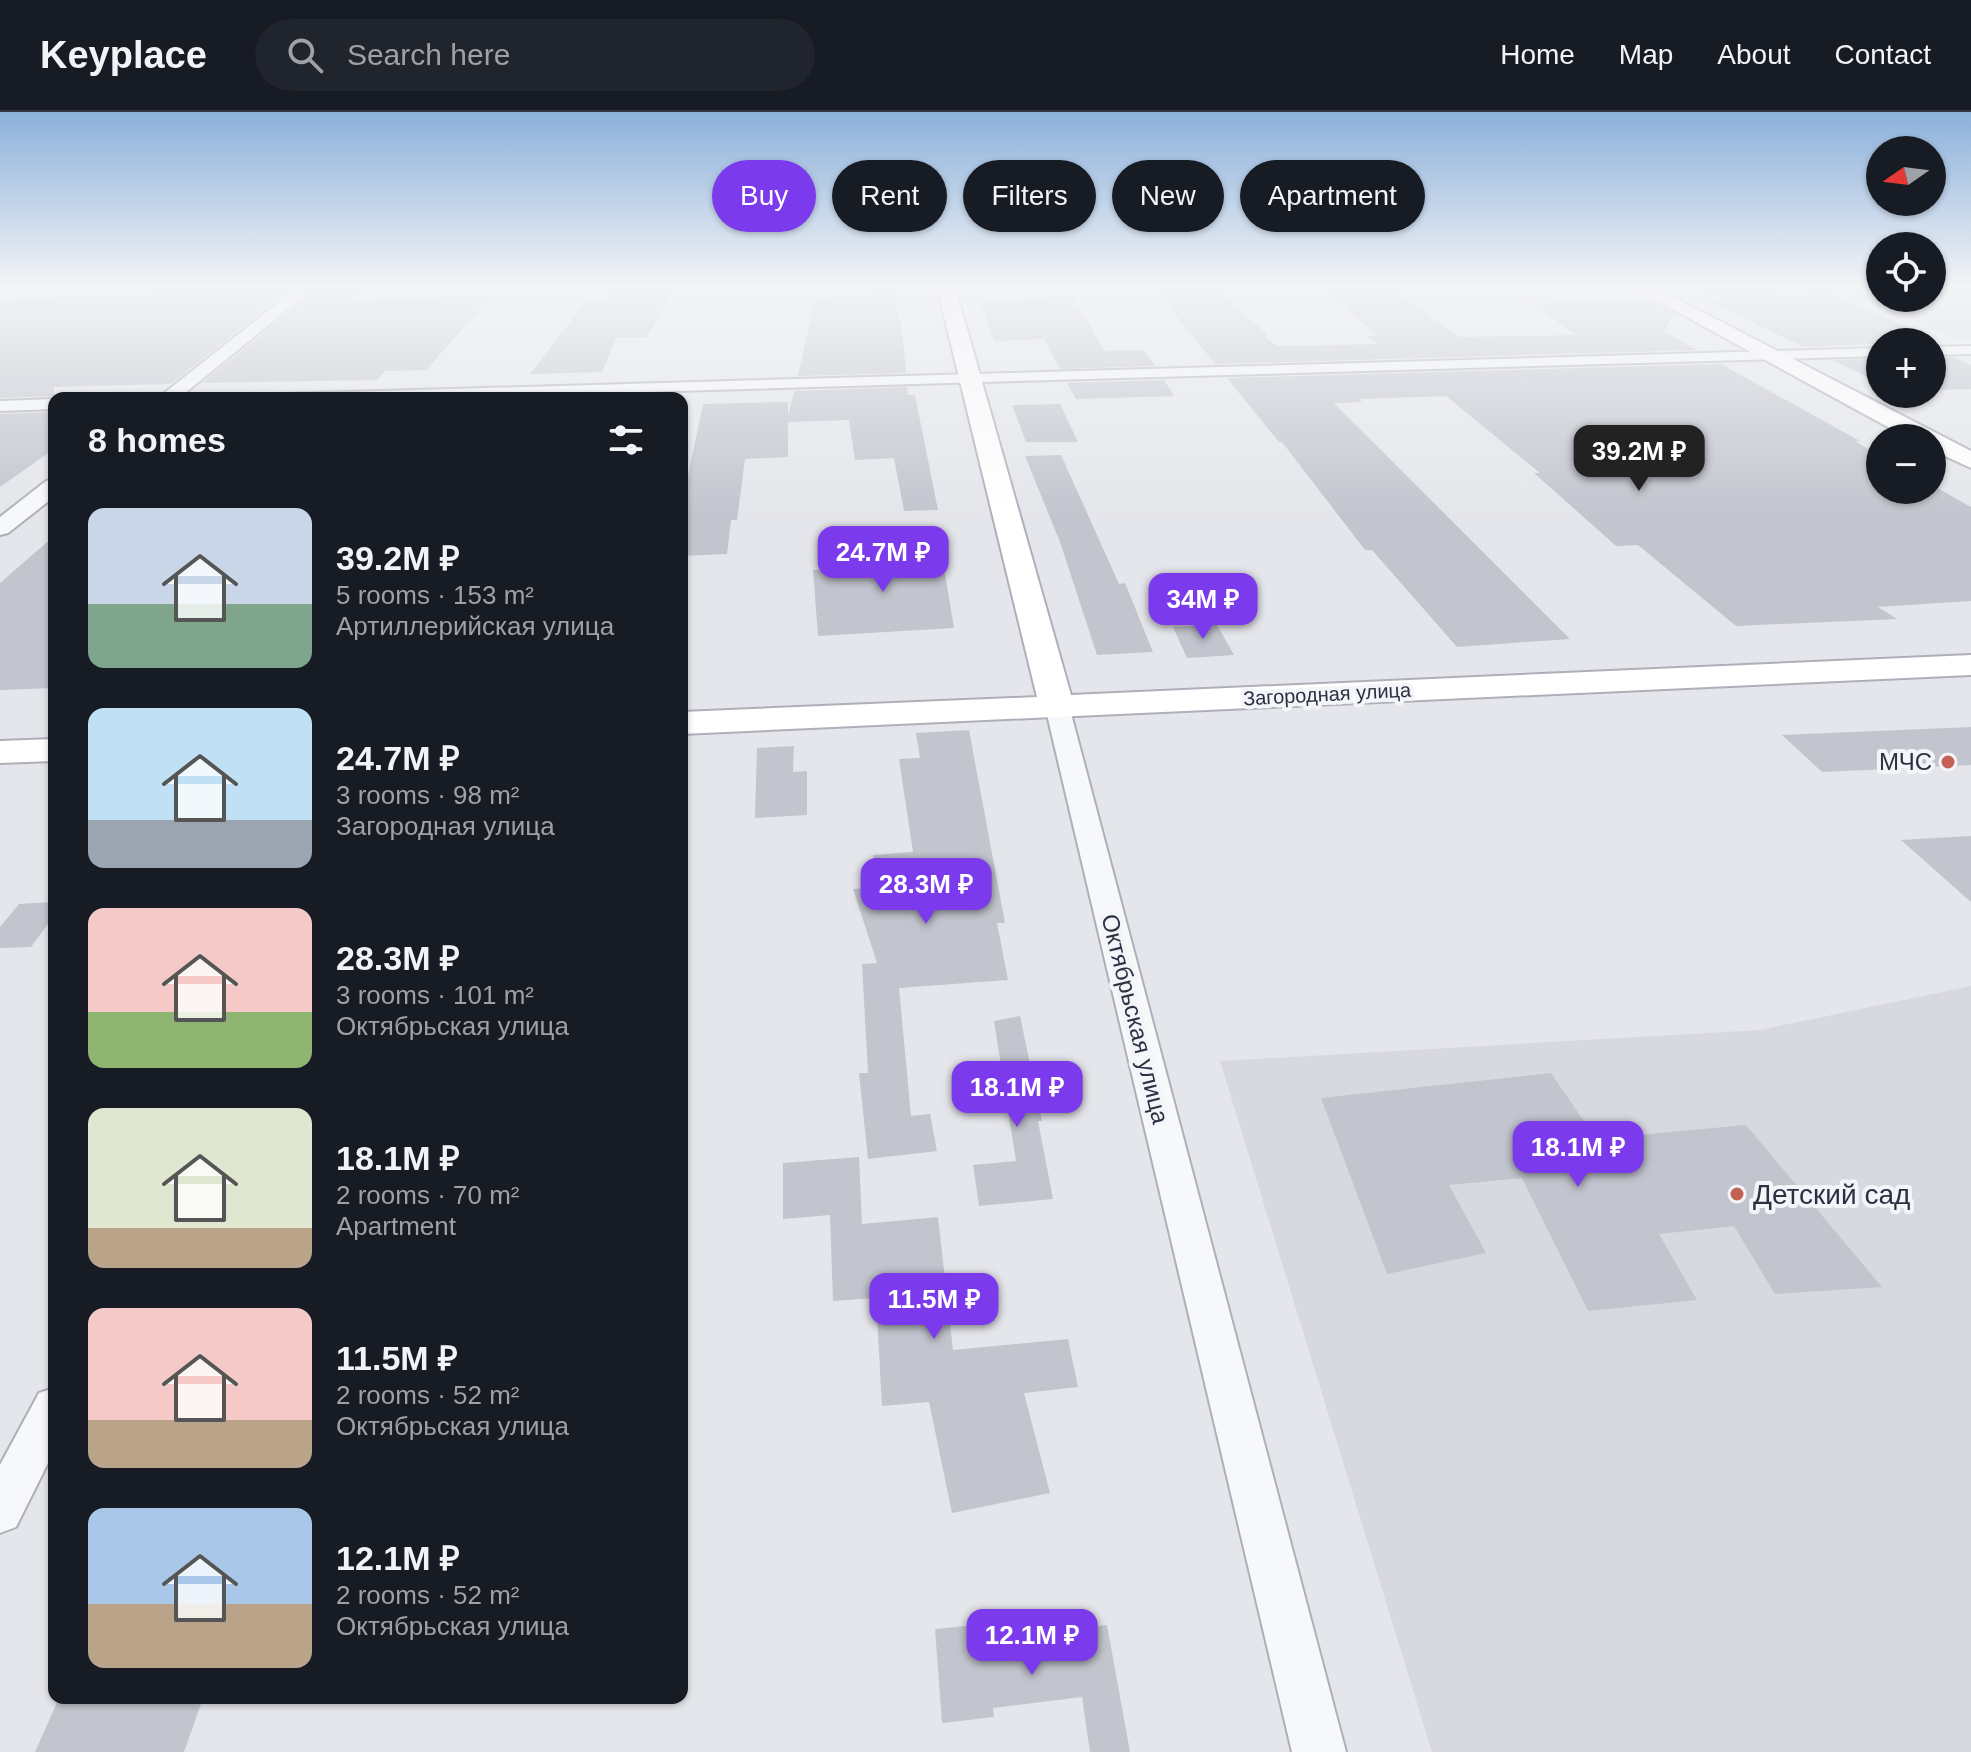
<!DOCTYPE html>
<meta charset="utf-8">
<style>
body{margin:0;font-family:Arial,sans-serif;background:#20242c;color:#f1f3f6;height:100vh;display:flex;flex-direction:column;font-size:30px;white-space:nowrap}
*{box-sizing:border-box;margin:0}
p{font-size:26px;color:#9ea1a6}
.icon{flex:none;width:44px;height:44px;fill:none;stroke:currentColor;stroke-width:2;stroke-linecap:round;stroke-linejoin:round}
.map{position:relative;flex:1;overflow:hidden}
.panel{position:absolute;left:48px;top:280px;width:640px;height:1312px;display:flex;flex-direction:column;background:#171b24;border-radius:16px;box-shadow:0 2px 6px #0004}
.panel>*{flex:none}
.guide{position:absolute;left:712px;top:48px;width:760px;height:72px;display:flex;gap:16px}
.needle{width:52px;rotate:256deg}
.controls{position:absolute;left:1866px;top:24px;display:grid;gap:16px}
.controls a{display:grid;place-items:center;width:80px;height:80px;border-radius:50%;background:#171b24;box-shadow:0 2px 6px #0004;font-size:40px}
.price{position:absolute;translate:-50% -68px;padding:0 18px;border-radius:16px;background:#7c3aed;color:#fff;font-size:26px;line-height:52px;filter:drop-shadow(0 2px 4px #0008)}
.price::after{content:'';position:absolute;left:50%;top:48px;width:24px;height:18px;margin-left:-12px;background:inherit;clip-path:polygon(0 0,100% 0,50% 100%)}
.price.current{background:#222;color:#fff}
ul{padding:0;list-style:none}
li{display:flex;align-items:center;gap:24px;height:200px;padding:0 40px}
li span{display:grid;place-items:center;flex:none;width:224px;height:160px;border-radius:16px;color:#555}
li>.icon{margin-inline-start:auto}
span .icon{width:96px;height:96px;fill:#fffc;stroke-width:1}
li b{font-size:34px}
h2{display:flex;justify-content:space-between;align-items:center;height:96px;padding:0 40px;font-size:34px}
.tag{padding:0 28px;border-radius:36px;background:#171b24;box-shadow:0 2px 6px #0004;font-size:28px;line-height:72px}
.tag.current{background:#7c3aed;color:#fff}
header{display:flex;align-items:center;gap:48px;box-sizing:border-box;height:112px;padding:0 40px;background:#171b24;border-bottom:2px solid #363941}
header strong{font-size:38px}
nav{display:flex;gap:44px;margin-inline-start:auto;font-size:28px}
.search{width:560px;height:72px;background:#20242c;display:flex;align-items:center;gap:20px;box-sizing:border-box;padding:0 28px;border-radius:44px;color:#9ea1a6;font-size:30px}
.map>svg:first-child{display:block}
.built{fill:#d7d8e0}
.green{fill:#c7d4c7}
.building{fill:#c2c4ce}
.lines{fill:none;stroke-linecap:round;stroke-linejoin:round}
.minor-casing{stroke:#aeafb9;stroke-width:4}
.tertiary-casing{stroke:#aeafb9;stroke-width:4}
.secondary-casing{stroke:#aeafb9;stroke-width:4}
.minor{fill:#f7f8fa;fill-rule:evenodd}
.tertiary{fill:#f7f8fa;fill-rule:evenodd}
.secondary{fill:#fff;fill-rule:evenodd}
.poi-dot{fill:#c56055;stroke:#f4f5f9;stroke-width:3}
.labels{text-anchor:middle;stroke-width:8;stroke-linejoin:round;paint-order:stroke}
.far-street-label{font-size:20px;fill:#2d3043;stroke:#f4f5f9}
.poi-label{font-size:24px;fill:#2d3043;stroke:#f4f5f9;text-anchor:end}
.street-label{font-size:24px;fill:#2d3043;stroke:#f4f5f9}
.near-poi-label{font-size:28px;fill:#2d3043;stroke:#f4f5f9;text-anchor:start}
</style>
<header>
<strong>Keyplace</strong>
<div class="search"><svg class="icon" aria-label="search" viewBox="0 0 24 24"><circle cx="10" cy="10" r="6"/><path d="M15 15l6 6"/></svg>Search here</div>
<nav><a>Home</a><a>Map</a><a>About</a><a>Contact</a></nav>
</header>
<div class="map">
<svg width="1971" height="1640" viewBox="0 0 1971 1640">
<rect width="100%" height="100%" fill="#e5e6eb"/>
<!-- built -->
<path class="built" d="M1832,175H1880V186H1932V175H1971V226L1955,227Z
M1971,874V1640H1432L1220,949L1760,918Z"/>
<!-- green -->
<path class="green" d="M1853,175H1880V186H1932V175H1954L1971,182V190L1892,192Z"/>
<!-- building -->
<path class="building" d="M162,175L289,178L171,272L54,275V284L0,286V186L148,183Z
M1153,175H1218L1266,222V226L1278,234L1377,232L1367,224L1377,223L1324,178L1391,176L1460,225L1577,223L1530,191L1651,189L1674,201L1664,220L1697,238L1215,252Z
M1697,175H1765L1781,183L1832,182L1922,221H1897L1917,230L1804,235L1703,187H1720Z
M362,177L351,186L492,184L426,258L385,259L377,268L202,271L316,178Z
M609,178H675L647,225L616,226L602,260L530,262L587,188H602Z
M894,181L898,208H901L906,261L798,264L815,186Z
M1072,184L1105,239L1144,238L1155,254L1060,257L1044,227L994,229L979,187Z
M1953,245L1971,253V277L1932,278V246Z
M1880,247V271L1832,248Z
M1721,252L1860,329H1855L1880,344V378H1932V373L1971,395V489L1878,495L1897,507L1736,514L1638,433L1616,434L1534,361H1540L1446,284L1359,287L1362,290L1334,291L1570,527L1457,535L1372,438H1365L1282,330H1279L1227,266Z
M1164,268L1174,284L1076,287L1067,271Z
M907,275L908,283H915L938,398L904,399L894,346L855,348L849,308L788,310V345L745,347L737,408H731L727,442L682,444V392L703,292L788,290V305L794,279Z
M1060,292L1078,330H1026L1012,293Z
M54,300V337L0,375V302Z
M1061,343L1119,472L1125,471L1153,540L1097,543L1060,430L1025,344Z
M54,424V576L0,578V471Z
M941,438L954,516L818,524L813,458L841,457L840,442Z
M1217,513L1234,543L1187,546L1173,515Z
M1971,615V653L1822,660L1782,623Z
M969,618L1005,811H997L1008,868L899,876L911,1004L930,1002L937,1039L868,1047L859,961H868L862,852L877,851L853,777L876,776L873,743L913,740L899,647L920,646L916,621Z
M794,634L793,660L807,659V703L755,706L757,636Z
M1971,724V790L1901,728Z
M54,790V804L31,835L0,836V815L19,792Z
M1020,904L1042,1009H1038L1053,1087L979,1094L973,1053L1016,1049L994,909Z
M1551,961L1596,1027L1746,1013L1882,1175L1775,1182L1734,1114L1659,1122L1697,1188L1588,1199L1522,1066L1449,1073L1486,1141L1387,1162L1321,986Z
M859,1045L862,1112L938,1105L953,1238L1068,1227L1078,1275L1024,1281L1050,1381L952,1401L929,1290L882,1294L876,1186L833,1189L830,1103L783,1107V1051Z
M984,1512L985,1527L1107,1513L1130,1640H1090L1082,1585L993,1596L994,1605L942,1611L935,1517Z
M59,1586H203L184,1640H35Z"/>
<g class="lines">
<defs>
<path id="minor" d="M1971,234V242L1932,243V235Z
M1880,236V244L433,286H271L278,282Z
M54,287V297L0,299V289Z
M1057,587L1065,589L1069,594L1346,1640H1292L1045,594L1049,589Z
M54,1276V1339L16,1415L0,1421V1353L39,1281Z"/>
<path id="tertiary" d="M298,175H315L179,286H158Z
M54,367V385L8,421L0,423V405L46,369Z"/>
<path id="secondary" d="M937,175H955L1071,583L1971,543V563L682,622V600L1037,585Z
M1632,175H1654L1971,339V356L1932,338V326H1908Z
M54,627V649L0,651V629Z"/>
</defs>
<!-- minor casing -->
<use href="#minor" class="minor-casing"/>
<!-- tertiary casing -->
<use href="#tertiary" class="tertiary-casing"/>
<!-- secondary casing -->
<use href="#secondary" class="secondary-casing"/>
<!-- minor -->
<use href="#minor" class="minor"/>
<!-- tertiary -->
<use href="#tertiary" class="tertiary"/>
<!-- secondary -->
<use href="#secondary" class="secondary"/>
</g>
<!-- sky -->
<linearGradient id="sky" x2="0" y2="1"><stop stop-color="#8cb1db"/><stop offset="0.43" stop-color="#f3f4f6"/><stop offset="1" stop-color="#f3f4f6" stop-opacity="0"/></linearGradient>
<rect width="1971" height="405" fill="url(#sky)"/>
<!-- markers -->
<g class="poi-dot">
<circle cx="1948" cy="650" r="8"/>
<circle cx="1737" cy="1082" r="8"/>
</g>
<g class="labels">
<!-- far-street labels -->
<g class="far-street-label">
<text transform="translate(1327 582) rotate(-3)" y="7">Загородная улица</text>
</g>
<!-- poi labels -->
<g class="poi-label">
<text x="1932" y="658">МЧС</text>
</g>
<!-- street labels -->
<g class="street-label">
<text transform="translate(1135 907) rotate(76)" y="8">Октябрьская улица</text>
</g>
<!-- near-poi labels -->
<g class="near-poi-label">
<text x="1753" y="1092">Детский сад</text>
</g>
</g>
</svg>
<div class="controls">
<a><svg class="needle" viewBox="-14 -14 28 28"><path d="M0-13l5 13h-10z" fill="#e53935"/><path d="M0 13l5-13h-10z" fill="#9ea1a6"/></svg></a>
<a><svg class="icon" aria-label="locate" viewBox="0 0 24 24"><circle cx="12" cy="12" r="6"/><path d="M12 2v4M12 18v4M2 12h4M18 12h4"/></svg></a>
<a>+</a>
<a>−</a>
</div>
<b class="price current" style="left:1639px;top:381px">39.2M ₽</b>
<b class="price" style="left:883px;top:482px">24.7M ₽</b>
<b class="price" style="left:1203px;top:529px">34M ₽</b>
<b class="price" style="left:926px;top:814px">28.3M ₽</b>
<b class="price" style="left:1017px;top:1017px">18.1M ₽</b>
<b class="price" style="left:1578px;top:1077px">18.1M ₽</b>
<b class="price" style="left:934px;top:1229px">11.5M ₽</b>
<b class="price" style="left:1032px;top:1565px">12.1M ₽</b>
<div class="guide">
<a class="tag current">Buy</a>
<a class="tag">Rent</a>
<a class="tag">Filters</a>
<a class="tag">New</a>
<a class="tag">Apartment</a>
</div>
<section class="panel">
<h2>8 homes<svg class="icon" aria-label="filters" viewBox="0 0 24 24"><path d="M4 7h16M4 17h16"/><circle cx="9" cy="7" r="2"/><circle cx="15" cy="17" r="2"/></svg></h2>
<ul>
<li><span style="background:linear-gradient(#c9d6e8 60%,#7fa58c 0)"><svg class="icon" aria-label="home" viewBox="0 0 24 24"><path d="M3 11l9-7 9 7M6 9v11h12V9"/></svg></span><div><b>39.2M ₽</b><p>5 rooms · 153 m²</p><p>Артиллерийская улица</p></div></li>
<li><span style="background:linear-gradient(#bfe0f5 70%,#9aa5b1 0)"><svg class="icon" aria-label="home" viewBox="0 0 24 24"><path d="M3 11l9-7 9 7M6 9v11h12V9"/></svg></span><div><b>24.7M ₽</b><p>3 rooms · 98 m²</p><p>Загородная улица</p></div></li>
<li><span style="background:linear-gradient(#f6c9c9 65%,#8fb573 0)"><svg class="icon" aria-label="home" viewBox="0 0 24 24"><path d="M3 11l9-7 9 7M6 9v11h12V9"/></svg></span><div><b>28.3M ₽</b><p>3 rooms · 101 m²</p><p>Октябрьская улица</p></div></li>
<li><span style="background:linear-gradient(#dfe7d0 75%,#b9a48a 0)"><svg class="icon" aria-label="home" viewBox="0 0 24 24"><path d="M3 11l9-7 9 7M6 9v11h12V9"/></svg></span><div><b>18.1M ₽</b><p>2 rooms · 70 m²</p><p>Apartment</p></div></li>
<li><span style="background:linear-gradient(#f6c9c9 70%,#b9a48a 0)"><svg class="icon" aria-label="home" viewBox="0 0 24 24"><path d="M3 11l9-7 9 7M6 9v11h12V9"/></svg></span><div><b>11.5M ₽</b><p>2 rooms · 52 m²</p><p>Октябрьская улица</p></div></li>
<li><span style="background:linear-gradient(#a9c7e8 60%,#b9a48a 0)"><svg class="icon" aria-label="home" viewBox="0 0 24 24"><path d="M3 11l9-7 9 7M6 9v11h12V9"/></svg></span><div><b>12.1M ₽</b><p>2 rooms · 52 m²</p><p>Октябрьская улица</p></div></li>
</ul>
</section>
</div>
